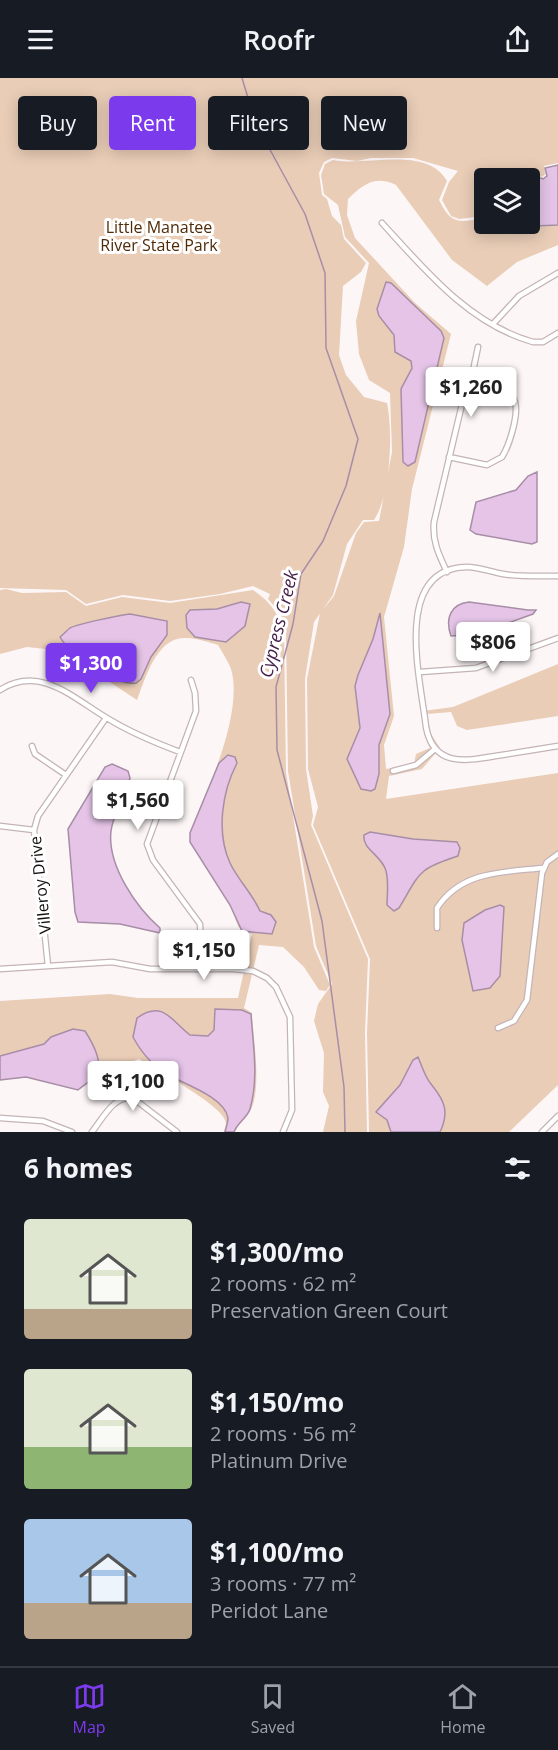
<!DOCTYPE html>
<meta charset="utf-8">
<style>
body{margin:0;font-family:"Open Sans",sans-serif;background:#20242c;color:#f1f3f6;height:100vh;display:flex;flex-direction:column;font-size:22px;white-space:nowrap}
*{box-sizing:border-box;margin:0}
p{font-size:20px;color:#9ea1a6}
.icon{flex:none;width:33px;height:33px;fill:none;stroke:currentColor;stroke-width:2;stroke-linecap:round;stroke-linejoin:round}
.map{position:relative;height:1054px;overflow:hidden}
.details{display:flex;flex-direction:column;background:#171b24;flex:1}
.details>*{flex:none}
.top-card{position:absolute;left:18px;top:18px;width:522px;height:54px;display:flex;gap:12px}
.buttons{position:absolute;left:474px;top:90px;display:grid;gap:12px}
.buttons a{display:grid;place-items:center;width:66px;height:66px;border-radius:6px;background:#171b24;box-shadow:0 3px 15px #0003;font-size:30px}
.price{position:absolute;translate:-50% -51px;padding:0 14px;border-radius:6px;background:#fff;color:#222;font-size:20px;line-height:39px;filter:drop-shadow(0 2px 3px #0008)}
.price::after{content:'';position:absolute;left:50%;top:36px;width:18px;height:14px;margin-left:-9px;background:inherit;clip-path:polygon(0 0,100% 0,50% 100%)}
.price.current{background:#7c3aed;color:#fff}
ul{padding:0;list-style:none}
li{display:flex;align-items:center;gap:18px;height:150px;padding:0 24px}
li span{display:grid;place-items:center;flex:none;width:168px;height:120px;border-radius:6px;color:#555}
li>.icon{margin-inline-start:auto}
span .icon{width:72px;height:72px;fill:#fffc;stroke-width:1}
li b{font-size:26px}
h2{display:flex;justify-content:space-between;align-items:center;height:72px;padding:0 24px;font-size:26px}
.tag{padding:0 21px;border-radius:6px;background:#171b24;box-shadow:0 3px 15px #0003;font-size:21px;line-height:54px}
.tag.current{background:#7c3aed;color:#fff}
header{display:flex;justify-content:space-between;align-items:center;height:78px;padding:0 24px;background:#171b24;font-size:27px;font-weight:600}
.dock{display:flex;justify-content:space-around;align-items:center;height:84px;border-top:2px solid #363941;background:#171b24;font-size:16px;color:#9ea1a6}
.dock a{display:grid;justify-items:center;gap:3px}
.dock .current{color:#7c3aed}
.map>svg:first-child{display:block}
.green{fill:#e9cdb7}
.water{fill:#e5c4e7;stroke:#a78ea6;stroke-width:1.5}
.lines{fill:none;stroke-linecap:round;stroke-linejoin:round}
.stream{stroke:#a78ea6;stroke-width:1.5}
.minor-casing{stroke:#c4b4b6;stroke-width:7}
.minor{stroke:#fff;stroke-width:4.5}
.labels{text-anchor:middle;stroke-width:6;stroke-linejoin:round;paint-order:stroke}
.park-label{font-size:16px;fill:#502b07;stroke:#fff}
.street-label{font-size:16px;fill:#151010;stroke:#fff}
.water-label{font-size:18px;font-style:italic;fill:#451d49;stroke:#fff}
</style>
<header><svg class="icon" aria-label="menu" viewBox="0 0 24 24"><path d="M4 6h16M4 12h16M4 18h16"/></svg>Roofr<svg class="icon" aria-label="share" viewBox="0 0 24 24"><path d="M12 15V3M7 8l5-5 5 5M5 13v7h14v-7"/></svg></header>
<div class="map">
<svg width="558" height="1054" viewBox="0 0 558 1054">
<rect width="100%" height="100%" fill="#fdf6f7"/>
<!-- green -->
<path class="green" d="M0,0H558V85L544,88L545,96L542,99L533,95L529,100H484V138L459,141L451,138L442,122L449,104L458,93L413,80H371L357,83L332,80L324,84L319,95L322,117L327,121L332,138L341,147L344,161L366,185L361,194L343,208L339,277L346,297L364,319L387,325C393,354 391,416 374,442H363L347,466L333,517L314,544L305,601L306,691L313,738L311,747L368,881L365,955L367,1054H323L329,1028L323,1014L324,975L314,943L318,926L332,906L316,868L288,693L286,555L281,536L268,521L270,516L253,508L220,516L170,523L123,517L86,526L66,512L0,510Z
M333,82C366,89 426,67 447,103L439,122C451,146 458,145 483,140L484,146L530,144L535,148L558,147V167L517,184L487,208L452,182L396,107C376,97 363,106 348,121L347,137L355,160L415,225L451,256L412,411L404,469L384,539L394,638L384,667L386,691L414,686L416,676L430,670L425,656L423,633L453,629L558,586V638L467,652L457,648L451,634L427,636L431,656L440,670L422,691L389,698L386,721L558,695V1007L509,1054H369L367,955L370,881L313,747L318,729L308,691L307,601L320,535L334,518L356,455L364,444L379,443L392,374L390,315L369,302L359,276L356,243L369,185L345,159L338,127L324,116L321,97L325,86Z
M6,511L22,515L66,514L86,528L122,519L170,525L253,512C270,523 279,536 284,555L286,694L314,869L330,907L326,913L319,912L304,889L283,869L259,867L244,930L252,935C253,960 263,1014 249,1035C244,1043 239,1045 235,1054H224C224,1051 226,1048 226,1045C224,1027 155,992 139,981L96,997L78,1012L26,999L0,1002V923L110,916L138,920H238L252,856L242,853L238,848L230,827L190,764V755C207,715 244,634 231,591C228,583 222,574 218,567C208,564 197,560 186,560C157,558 145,601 137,622L63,573L27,569L0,576V512Z"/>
<!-- water -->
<path class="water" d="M558,87V147L534,148L530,144V103L533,97L543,101L547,98L545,90Z
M386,204L391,205L441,253L444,260L415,384L408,388L403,384L401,311L412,290L411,283L395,274L394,257L379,238L377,231Z
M537,394V464L532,466L476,456L470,452L476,424L516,412L528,398Z
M241,524L250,526L245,548L226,564L195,559L187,550L186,537L190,532L217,531Z
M469,524L528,532H536L533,536L477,556L451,558C445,541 450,526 469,524Z
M380,535L390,636L379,667V696L375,711L371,713L361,711L347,681L360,650L355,608L358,597L373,561Z
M130,536L167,543V557L151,579L141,601L136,605C117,608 70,577 60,559C63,557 67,552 70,550C77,546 121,537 130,536Z
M228,677L235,679L237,685C222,714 216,754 230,785C238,802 252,815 260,833L271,837L276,844L272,856L242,853L230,827L190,764V755L219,685Z
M112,686L128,693L130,700C125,717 113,736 111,753C107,787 136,829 160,850V855L120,846L78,844L75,834L68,751L105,689Z
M370,754L413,761L457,764L460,770L458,778C417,791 420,795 399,830L394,833L387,827C387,816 389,804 386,793C382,777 362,772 364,757Z
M500,827L504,829L500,898L490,910L473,913L462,862L464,845L485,832Z
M215,931L242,932L251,936C253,967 259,1000 250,1031C247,1040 237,1045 234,1054H225C226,1050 228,1044 228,1040C225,1020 187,1007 172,999C155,990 142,976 133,959L137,940C164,921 172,944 190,957L208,958L214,952Z
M73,951L85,953C92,964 103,983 97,995C94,1002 83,1007 78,1012L26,999L0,1002V978L44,966L51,959Z
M418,979C422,988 425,999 431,1006C444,1022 450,1033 440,1054H391L387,1042L376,1034L400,1007L413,982Z"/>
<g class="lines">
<!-- stream -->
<path class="stream" d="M242,0L256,46L305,136L325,195L326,270L358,361L346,408L323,463L301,496L293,546L276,609L277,672L322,843L344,1009L345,1054"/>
<defs>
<path id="minor" d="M382,145C425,192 469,246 533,264H543L558,255
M493,246L519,218L558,195
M476,306L474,288L478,269
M447,494C439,477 432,463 434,444L463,322C472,299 507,300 515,324C519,337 509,368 502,379L487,387L449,379
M558,498C540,498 521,499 503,496C491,494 479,489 467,489C391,490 421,603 426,649C434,692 470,682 502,677C521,674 539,671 558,668
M420,594L476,590L558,560
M191,602L195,615L196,633L147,766L153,782L200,846L202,891
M0,612C42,585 77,624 112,643C134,656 156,665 180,674
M32,668L35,676L66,697
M393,693L416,687L435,671
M0,748L34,752
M437,850V830C461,793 503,794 543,790
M48,888L34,752L38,738L106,640
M0,891L112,884L150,891H233L253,893L267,900L276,909L290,939L292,1032L283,1054
M498,950L514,943L527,922L542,795L547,784L558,776
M0,1040L43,1043L72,1054
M92,1054C103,1040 114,1017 133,1020L177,1054
M542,1054L558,1038"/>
</defs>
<!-- minor casing -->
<use href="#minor" class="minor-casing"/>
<!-- minor -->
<use href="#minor" class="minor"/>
</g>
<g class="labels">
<!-- park labels -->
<g class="park-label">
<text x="159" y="155">Little Manatee<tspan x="159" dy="18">River State Park</tspan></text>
</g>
<!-- street labels -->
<g class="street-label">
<text transform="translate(40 807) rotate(-96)" y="6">Villeroy Drive</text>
</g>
<!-- water labels -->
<g class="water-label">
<text transform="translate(279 546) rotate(-76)" y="6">Cypress Creek</text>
</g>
</g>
</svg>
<div class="buttons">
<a><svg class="icon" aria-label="layers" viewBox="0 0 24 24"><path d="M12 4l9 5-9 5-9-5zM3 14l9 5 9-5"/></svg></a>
</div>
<b class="price" style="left:471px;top:340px">$1,260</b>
<b class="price" style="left:493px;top:595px">$806</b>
<b class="price current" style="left:91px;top:616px">$1,300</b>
<b class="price" style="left:138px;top:753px">$1,560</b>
<b class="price" style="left:204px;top:903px">$1,150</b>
<b class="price" style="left:133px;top:1034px">$1,100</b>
<div class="top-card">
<a class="tag">Buy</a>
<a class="tag current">Rent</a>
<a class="tag">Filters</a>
<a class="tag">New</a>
</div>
</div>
<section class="details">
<h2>6 homes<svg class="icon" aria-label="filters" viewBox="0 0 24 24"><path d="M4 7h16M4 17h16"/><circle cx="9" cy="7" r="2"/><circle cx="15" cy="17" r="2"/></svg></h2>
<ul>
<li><span style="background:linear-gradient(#dfe7d0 75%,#b9a48a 0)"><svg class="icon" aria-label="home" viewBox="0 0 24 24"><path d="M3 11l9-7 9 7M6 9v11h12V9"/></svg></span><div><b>$1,300/mo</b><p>2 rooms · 62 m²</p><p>Preservation Green Court</p></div></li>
<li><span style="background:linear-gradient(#dfe7d0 65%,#8fb573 0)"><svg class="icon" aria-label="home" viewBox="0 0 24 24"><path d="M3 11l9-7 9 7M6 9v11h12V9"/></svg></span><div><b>$1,150/mo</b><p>2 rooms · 56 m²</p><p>Platinum Drive</p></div></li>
<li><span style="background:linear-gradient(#a9c7e8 70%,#b9a48a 0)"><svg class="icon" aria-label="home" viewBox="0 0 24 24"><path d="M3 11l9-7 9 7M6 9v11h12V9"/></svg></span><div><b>$1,100/mo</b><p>3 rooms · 77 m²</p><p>Peridot Lane</p></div></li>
</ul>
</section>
<nav class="dock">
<a class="current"><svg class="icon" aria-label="map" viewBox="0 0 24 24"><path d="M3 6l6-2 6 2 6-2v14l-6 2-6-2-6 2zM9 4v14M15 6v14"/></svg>Map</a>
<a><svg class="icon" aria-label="saved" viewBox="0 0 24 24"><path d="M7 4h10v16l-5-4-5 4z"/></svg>Saved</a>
<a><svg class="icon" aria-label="home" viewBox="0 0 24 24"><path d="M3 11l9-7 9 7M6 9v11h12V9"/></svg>Home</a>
</nav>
